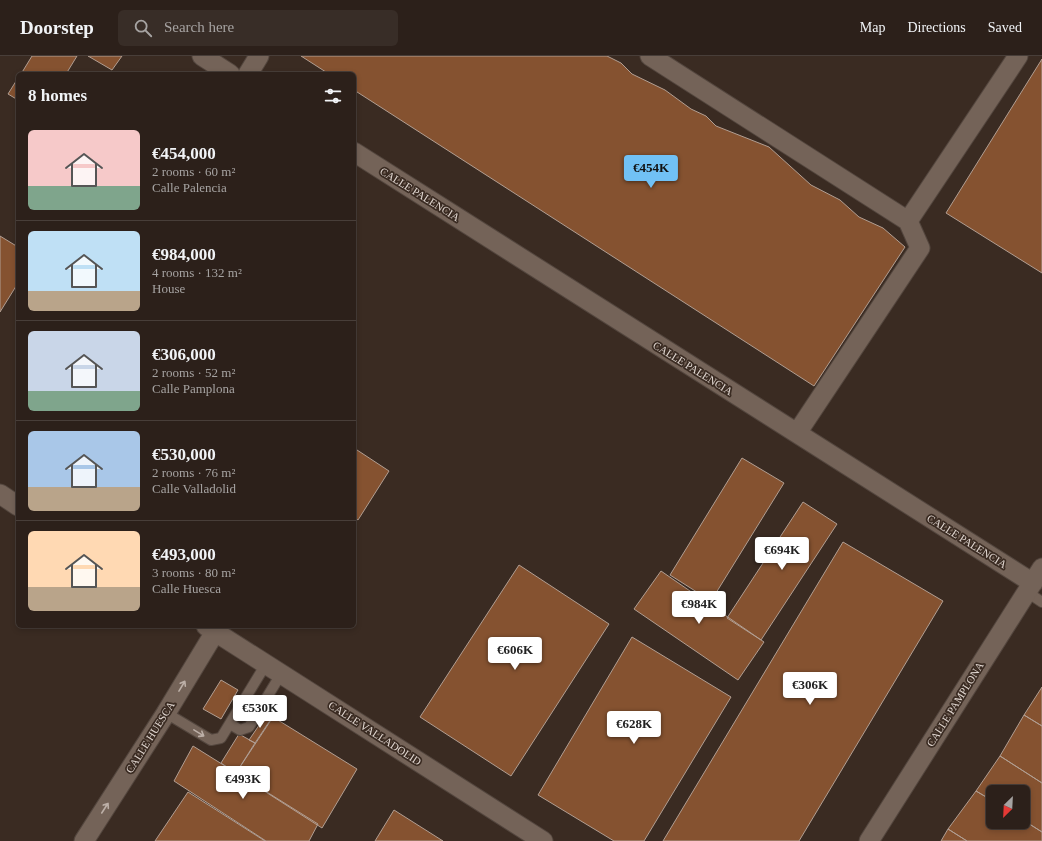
<!DOCTYPE html>
<meta charset="utf-8">
<style>
body{margin:0;font-family:Georgia,serif;background:#382d27;color:#f1f3f6;height:100vh;display:flex;flex-direction:column;font-size:15px;white-space:nowrap}
*{box-sizing:border-box;margin:0}
p{font-size:13px;color:#a6a3a2}
.icon{flex:none;width:22px;height:22px;fill:none;stroke:currentColor;stroke-width:2;stroke-linecap:round;stroke-linejoin:round}
.map{position:relative;flex:1;overflow:hidden}
.drawer{position:absolute;left:16px;top:16px;width:340px;height:556px;display:flex;flex-direction:column;background:#2c201a;border-radius:6px;box-shadow:0 2px 6px #0003,0 0 0 1px #483e39}
.drawer>*{flex:none}
.needle{width:26px;rotate:204deg}
.fabs{position:absolute;left:986px;top:729px;display:grid;gap:8px}
.fabs a{display:grid;place-items:center;width:44px;height:44px;border-radius:6px;background:#2c201a;box-shadow:0 2px 6px #0003,0 0 0 1px #483e39;font-size:20px}
.price{position:absolute;translate:-50% -34px;padding:0 9px;border-radius:4px;background:#fff;color:#222;font-size:13px;line-height:26px;filter:drop-shadow(0 1px 2px #0008)}
.price::after{content:'';position:absolute;left:50%;top:24px;width:12px;height:9px;margin-left:-6px;background:inherit;clip-path:polygon(0 0,100% 0,50% 100%)}
.price.active{background:#71c1f5;color:#111}
ul{padding:0;list-style:none}
li{display:flex;align-items:center;gap:12px;height:100px;padding:0 12px}
li+li{border-top:1px solid #483e39}
li span{display:grid;place-items:center;flex:none;width:112px;height:80px;border-radius:6px;color:#555}
li>.icon{margin-inline-start:auto}
span .icon{width:48px;height:48px;fill:#fffc;stroke-width:1}
li b{font-size:17px}
h2{display:flex;justify-content:space-between;align-items:center;height:48px;padding:0 12px;font-size:17px}
header{display:flex;align-items:center;gap:24px;box-sizing:border-box;height:56px;padding:0 20px;background:#2c201a;border-bottom:1px solid #483e39}
header strong{font-size:19px}
nav{display:flex;gap:22px;margin-inline-start:auto;font-size:14px}
.search{width:280px;height:36px;background:#382d27;display:flex;align-items:center;gap:10px;box-sizing:border-box;padding:0 14px;border-radius:6px;color:#a6a3a2;font-size:15px}
.map>svg:first-child{display:block}
.building{fill:#855230;stroke:#b19e92}
.lines{fill:none;stroke-linecap:round;stroke-linejoin:round}
.service-casing{stroke:#53463e;stroke-width:12}
.minor-casing{stroke:#53463e;stroke-width:21}
.service{stroke:#746358;stroke-width:10}
.minor{stroke:#746358;stroke-width:19}
.oneway{stroke:#bcafa7}
.labels{text-anchor:middle;stroke-width:3.5;stroke-linejoin:round;paint-order:stroke}
.street-label{font-size:11px;fill:#e2d8d2;stroke:#3a2b22}
</style>
<header>
<strong>Doorstep</strong>
<div class="search"><svg class="icon" aria-label="search" viewBox="0 0 24 24"><circle cx="10" cy="10" r="6"/><path d="M15 15l6 6"/></svg>Search here</div>
<nav><a>Map</a><a>Directions</a><a>Saved</a></nav>
</header>
<div class="map">
<svg width="1042" height="785" viewBox="0 0 1042 785">
<rect width="100%" height="100%" fill="#3a2b22"/>
<!-- building -->
<path class="building" d="M32,0H77L66,18H21Z
M88,0H122L112,14Z
M301,0H607L621,7L632,18L665,34L691,53L706,60L716,70L769,91L811,129L840,144L859,161L883,172L905,191L814,330L354,34V18H329Z
M1042,3V217L946,157Z
M18,22V44L8,38Z
M0,180L18,191V227L0,256Z
M354,392L389,415L358,464L354,461Z
M742,402L784,427L711,545L670,519Z
M803,446L837,468L761,584L727,562Z
M843,486L943,545L799,785H663Z
M519,509L609,568L511,720L420,661Z
M661,515L764,586L738,624L634,553Z
M632,581L731,641L644,785H614L538,739Z
M221,624L238,634L221,663L203,653Z
M1042,631V670L1024,659Z
M266,659L271,663L255,687L249,684Z
M1024,659L1042,670V727L1000,700Z
M273,661L357,713L322,772L236,717Z
M239,678L255,687L236,717L221,707Z
M193,690L318,768L309,785H266L174,725Z
M1000,700L1042,727V776L1023,764V736H993V745L976,735Z
M976,735L993,745V766H1023V764L1042,776V785H967L948,773Z
M188,736L265,785H155Z
M394,754L443,785H375Z
M948,773L967,785H941Z"/>
<g class="lines">
<defs>
<path id="service" d="M1027,536L1042,546
M166,657L211,684L221,682L266,608
M230,668L240,674L249,671L281,618"/>
<path id="minor" d="M202,0L230,18
M650,0L908,165L920,192L797,377
M248,18L259,0
M354,96L1033,527
M908,165L1018,0
M0,438L18,450
M206,570L543,785
M84,785L166,657L215,576
M869,785L1042,512"/>
</defs>
<!-- service casing -->
<use href="#service" class="service-casing"/>
<!-- minor casing -->
<use href="#minor" class="minor-casing"/>
<!-- service -->
<use href="#service" class="service"/>
<!-- minor -->
<use href="#minor" class="minor"/>
</g>
<!-- one-way arrows -->
<defs><path id="oneway-shaft" d="M-6 0H5M1.5-3L5.5 0L1.5 3" fill="none" stroke-width="1.6" stroke-linecap="round" stroke-linejoin="round"/></defs>
<g class="oneway">
<use href="#oneway-shaft" transform="translate(182 630) rotate(-59)"/>
<use href="#oneway-shaft" transform="translate(199 677) rotate(31)"/>
<use href="#oneway-shaft" transform="translate(105 752) rotate(-57)"/>
</g>
<g class="labels">
<!-- street labels -->
<g class="street-label">
<text transform="translate(420 138) rotate(32)" y="4">CALLE PALENCIA</text>
<text transform="translate(693 312) rotate(32)" y="4">CALLE PALENCIA</text>
<text transform="translate(967 485) rotate(32)" y="4">CALLE PALENCIA</text>
<text transform="translate(955 648) rotate(-58)" y="4">CALLE PAMPLONA</text>
<text transform="translate(375 677) rotate(33)" y="4">CALLE VALLADOLID</text>
<text transform="translate(150 681) rotate(-58)" y="4">CALLE HUESCA</text>
</g>
</g>
</svg>
<div class="fabs">
<a><svg class="needle" viewBox="-14 -14 28 28"><path d="M0-13l5 13h-10z" fill="#e53935"/><path d="M0 13l5-13h-10z" fill="#a6a3a2"/></svg></a>
</div>
<b class="price active" style="left:651px;top:133px">€454K</b>
<b class="price" style="left:782px;top:515px">€694K</b>
<b class="price" style="left:699px;top:569px">€984K</b>
<b class="price" style="left:515px;top:615px">€606K</b>
<b class="price" style="left:810px;top:650px">€306K</b>
<b class="price" style="left:260px;top:673px">€530K</b>
<b class="price" style="left:634px;top:689px">€628K</b>
<b class="price" style="left:243px;top:744px">€493K</b>
<section class="drawer">
<h2>8 homes<svg class="icon" aria-label="filters" viewBox="0 0 24 24"><path d="M4 7h16M4 17h16"/><circle cx="9" cy="7" r="2"/><circle cx="15" cy="17" r="2"/></svg></h2>
<ul>
<li><span style="background:linear-gradient(#f6c9c9 70%,#7fa58c 0)"><svg class="icon" aria-label="home" viewBox="0 0 24 24"><path d="M3 11l9-7 9 7M6 9v11h12V9"/></svg></span><div><b>€454,000</b><p>2 rooms · 60 m²</p><p>Calle Palencia</p></div></li>
<li><span style="background:linear-gradient(#bfe0f5 75%,#b9a48a 0)"><svg class="icon" aria-label="home" viewBox="0 0 24 24"><path d="M3 11l9-7 9 7M6 9v11h12V9"/></svg></span><div><b>€984,000</b><p>4 rooms · 132 m²</p><p>House</p></div></li>
<li><span style="background:linear-gradient(#c9d6e8 75%,#7fa58c 0)"><svg class="icon" aria-label="home" viewBox="0 0 24 24"><path d="M3 11l9-7 9 7M6 9v11h12V9"/></svg></span><div><b>€306,000</b><p>2 rooms · 52 m²</p><p>Calle Pamplona</p></div></li>
<li><span style="background:linear-gradient(#a9c7e8 70%,#b9a48a 0)"><svg class="icon" aria-label="home" viewBox="0 0 24 24"><path d="M3 11l9-7 9 7M6 9v11h12V9"/></svg></span><div><b>€530,000</b><p>2 rooms · 76 m²</p><p>Calle Valladolid</p></div></li>
<li><span style="background:linear-gradient(#ffd9b3 70%,#b9a48a 0)"><svg class="icon" aria-label="home" viewBox="0 0 24 24"><path d="M3 11l9-7 9 7M6 9v11h12V9"/></svg></span><div><b>€493,000</b><p>3 rooms · 80 m²</p><p>Calle Huesca</p></div></li>
</ul>
</section>
</div>
